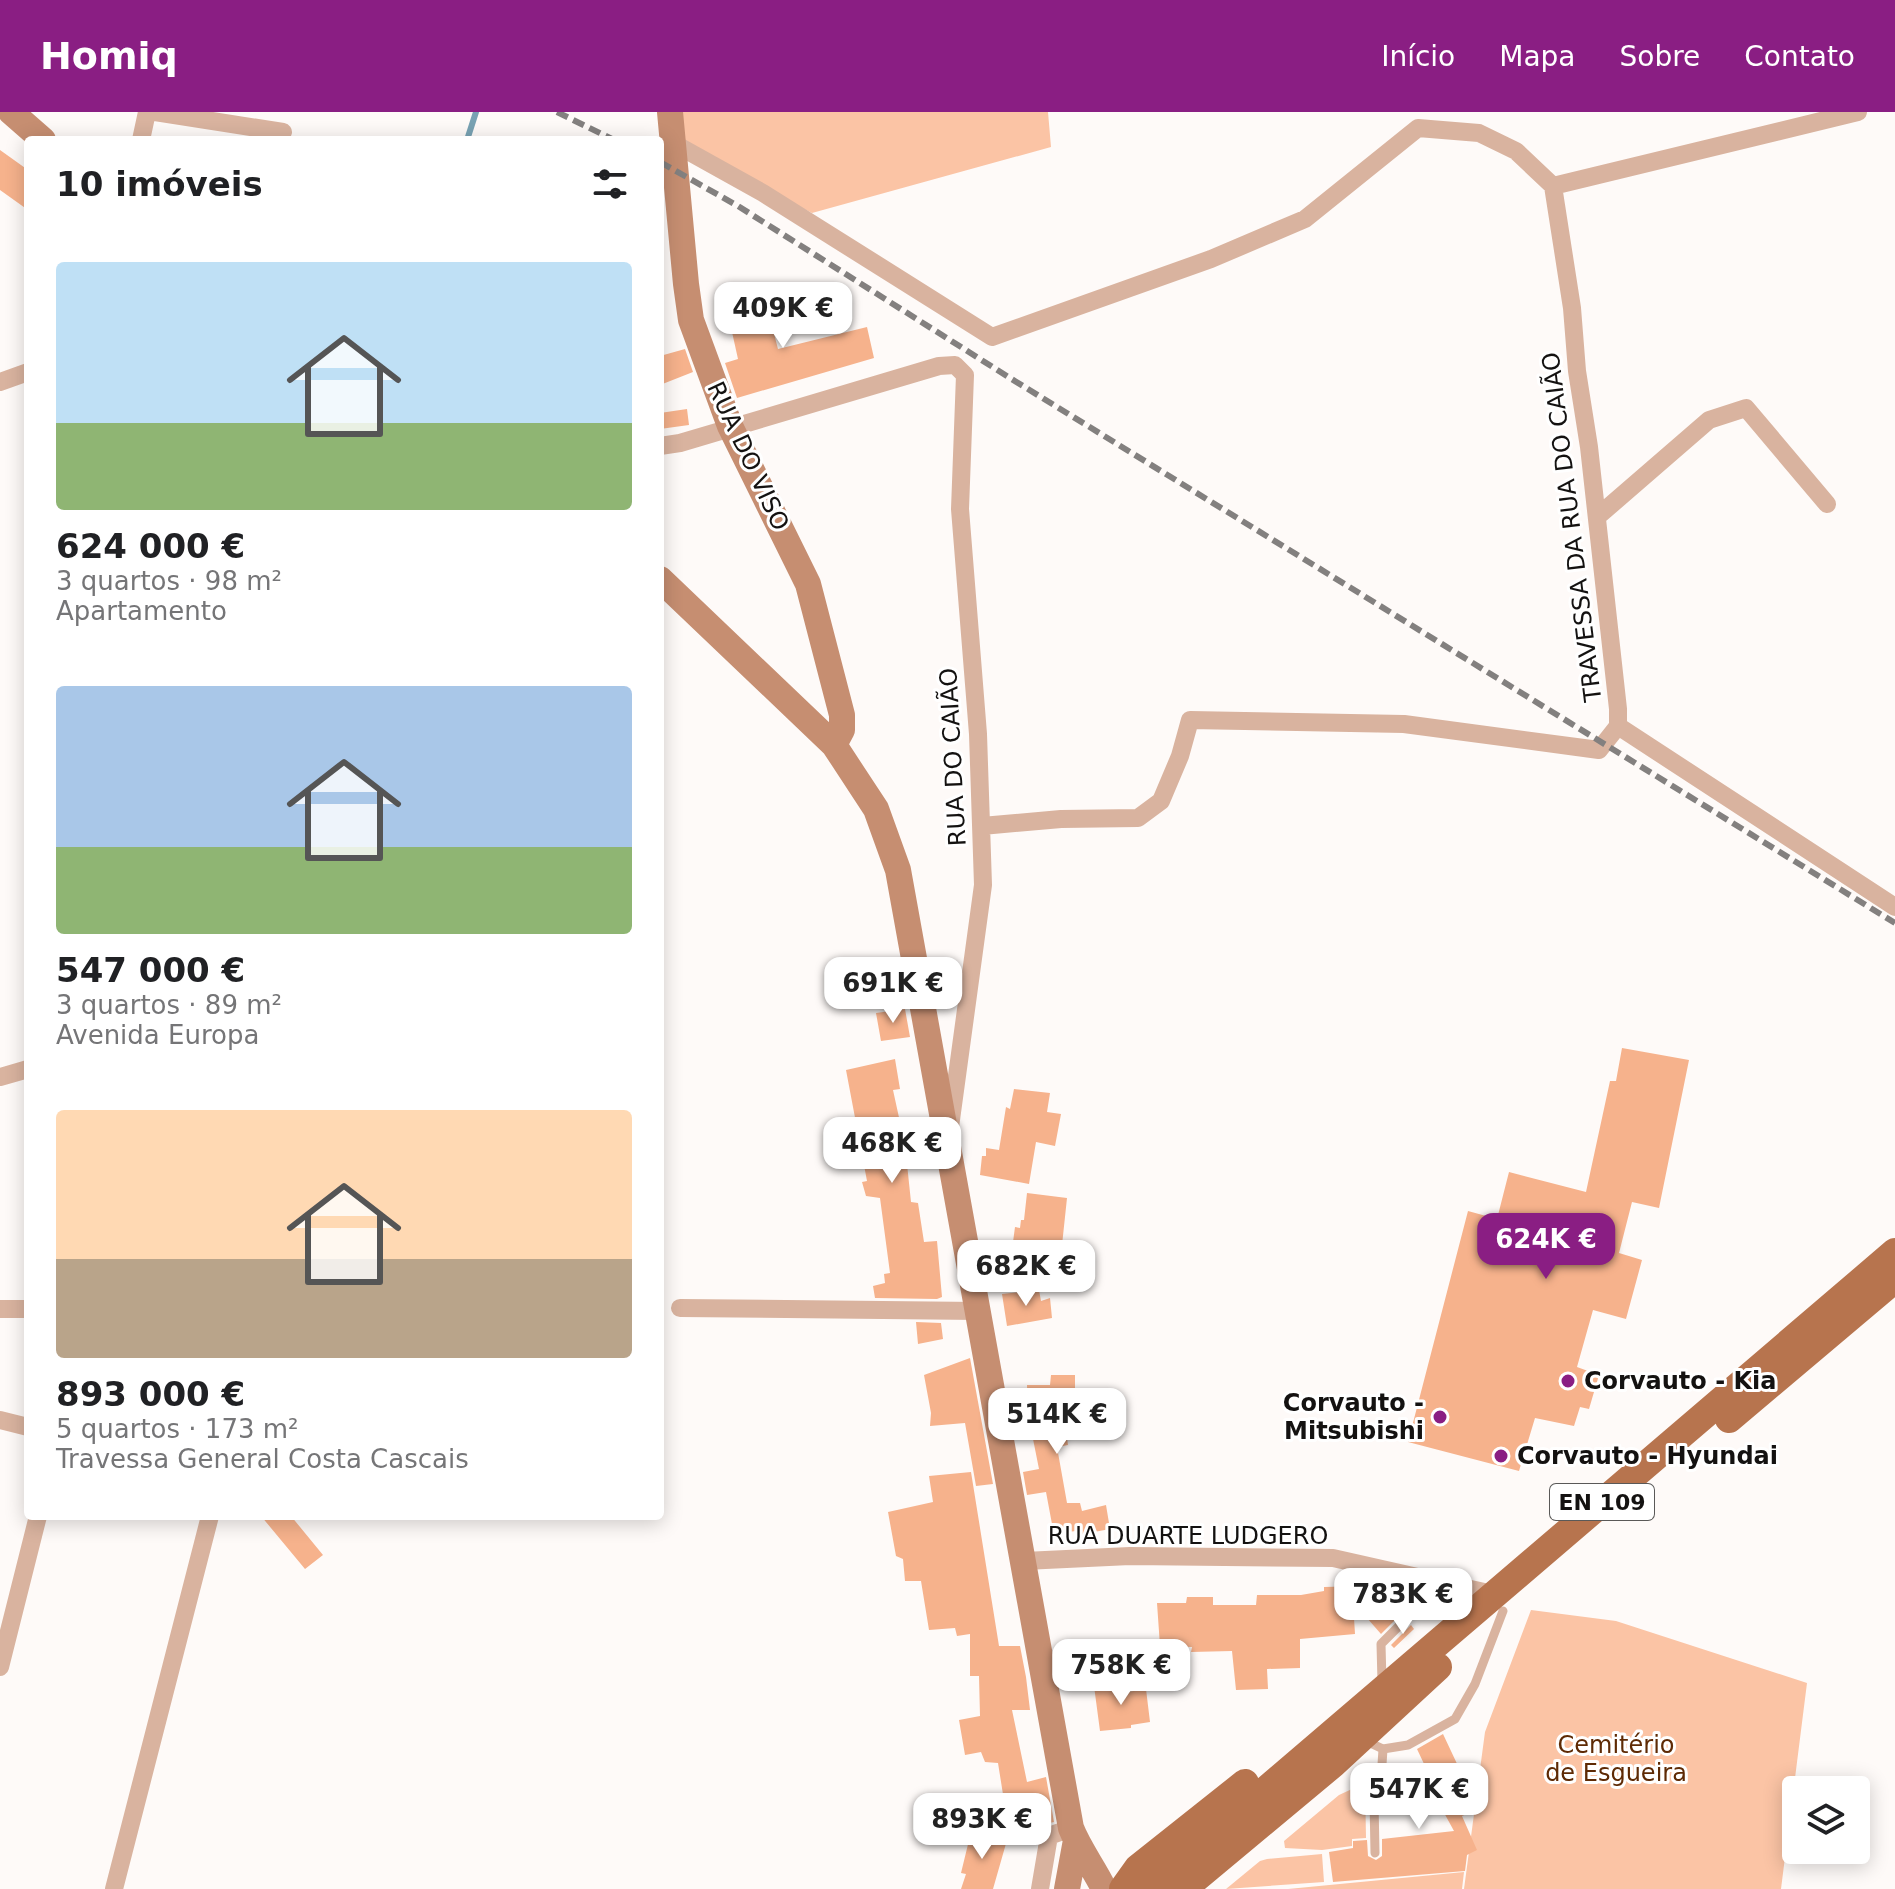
<!DOCTYPE html>
<html lang="pt">
<meta charset="utf-8">
<style>
body{margin:0;font-family:"DejaVu Sans",sans-serif;background:#f6f6f6;color:#202124;height:100vh;display:flex;flex-direction:column;font-size:30px;white-space:nowrap}
*{box-sizing:border-box;margin:0}
p{font-size:26px;color:#757577}
.icon{flex:none;width:44px;height:44px;fill:none;stroke:currentColor;stroke-width:2;stroke-linecap:round;stroke-linejoin:round}
.map{position:relative;flex:1;overflow:hidden}
.panel{position:absolute;left:24px;top:24px;width:640px;height:1384px;display:flex;flex-direction:column;background:#fff;border-radius:8px;box-shadow:0 4px 20px #0003}
.panel>*{flex:none}
.controls{position:absolute;left:1782px;top:1664px;display:grid;gap:16px}
.controls a{display:grid;place-items:center;width:88px;height:88px;border-radius:8px;background:#fff;box-shadow:0 4px 20px #0003;font-size:40px}
.price{position:absolute;translate:-50% -68px;padding:0 18px;border-radius:16px;background:#fff;color:#222;font-size:26px;line-height:52px;filter:drop-shadow(0 2px 4px #0008)}
.price::after{content:'';position:absolute;left:50%;top:48px;width:24px;height:18px;margin-left:-12px;background:inherit;clip-path:polygon(0 0,100% 0,50% 100%)}
.price.selected{background:#8a1e83;color:#fff}
ul{padding:0;list-style:none}
li{display:grid;align-content:center;gap:16px;height:424px;padding:0 32px}
li span{display:grid;place-items:center;height:248px;border-radius:8px;color:#555}
li>.icon{margin-inline-start:auto}
span .icon{width:144px;height:144px;fill:#fffc;stroke-width:1}
li b{font-size:34px}
h2{display:flex;justify-content:space-between;align-items:center;height:96px;padding:0 32px;font-size:34px}
header{display:flex;align-items:center;gap:48px;box-sizing:border-box;height:112px;padding:0 40px;background:#8a1e83;color:#fff}
header strong{font-size:38px}
nav{display:flex;gap:44px;margin-inline-start:auto;font-size:28px}
.map>svg:first-child{display:block}
.green{fill:#fbc4a5}
.lines{fill:none;stroke-linecap:round;stroke-linejoin:round}
.stream{stroke:#78a2b3;stroke-width:6}
.building{fill:#f6b28c}
.lane{stroke:#d9b39f;stroke-width:9}
.street{stroke:#d9b39f;stroke-width:18}
.secondary{stroke:#c68e71;stroke-width:26}
.primary{stroke:#b7744e;stroke-width:28}
.rail{stroke:#83807f;stroke-width:6;stroke-dasharray:12 6;stroke-linecap:butt}
.poi-dot{fill:#8a1e83;stroke:#fff;stroke-width:3}
.labels{text-anchor:middle;stroke-width:6;stroke-linejoin:round;paint-order:stroke}
.shield{fill:#fff;stroke:#5a5958;stroke-width:2}
.shield-label{font-size:22px;font-weight:bold;fill:#141211}
.street-label{font-size:24px;fill:#141211;stroke:#fff}
.poi-label{font-size:24px;font-weight:bold;fill:#141211;stroke:#fff;text-anchor:start}
.park-label{font-size:24px;fill:#5e2a04;stroke:#fff}
</style>
<header>
<strong>Homiq</strong>
<nav><a>Início</a><a>Mapa</a><a>Sobre</a><a>Contato</a></nav>
</header>
<div class="map">
<svg width="1895" height="1777" viewBox="0 0 1895 1777">
<rect width="100%" height="100%" fill="#fefaf8"/>
<!-- green -->
<path class="green" d="M670,0H1048L1051,35L812,101L675,32Z
M1531,1498L1616,1509L1807,1571L1781,1777H1464L1485,1620Z
M1365,1671L1366,1726L1352,1727V1734L1322,1738L1285,1736L1284,1729L1339,1683Z
M1322,1742L1324,1770L1226,1777L1260,1749L1267,1747Z
M1464,1760L1462,1777H1288Z"/>
<g class="lines">
<!-- stream -->
<path class="stream" d="M467,28L476,0"/>
</g>
<!-- building -->
<path class="building" d="M0,38L28,58V98L0,78Z
M764,183L778,237L867,215L874,246L737,286L725,251L738,247L724,184Z
M685,237L693,260L660,273V244Z
M687,297L689,313L660,317V301Z
M905,897L910,925L881,929L876,901Z
M1622,936L1689,948L1659,1096L1632,1090L1619,1141L1642,1148L1626,1207L1593,1198L1577,1255L1599,1263L1589,1297L1580,1295L1574,1314L1535,1306L1519,1359L1408,1330L1468,1099L1497,1107L1509,1060L1586,1080L1610,969H1616Z
M895,947L900,977L893,978L905,1033L911,1090L918,1091L924,1130L937,1129L942,1185L937,1187L875,1186L873,1174L885,1171L884,1162L890,1161L880,1086L866,1084L862,1070L867,1069L846,958Z
M1014,977L1050,981L1047,1000L1061,1002L1055,1034L1036,1030L1029,1072L980,1063L982,1044H986V1036L999,1038L1006,995L1010,997Z
M1027,1081L1067,1086L1060,1152L1011,1145L1015,1115L1020,1116L1021,1108H1024Z
M1039,1178L1041,1189L1050,1186L1052,1206L1007,1214L1002,1182Z
M916,1210L941,1211L943,1227L918,1232Z
M970,1246L993,1372L976,1374L965,1311L930,1314L931,1301L924,1263Z
M1051,1263H1075V1298H1063L1068,1333L1057,1335L1067,1391H1080L1082,1399L1106,1393L1110,1417L1078,1423L1076,1419L1059,1421L1056,1412H1052L1046,1380L1027,1383L1023,1360L1039,1357L1028,1302L1027,1273H1050Z
M971,1360L999,1534H1020L1026,1565L1030,1598H1012L1027,1670L1046,1665L1054,1710L1009,1720L998,1651L985,1650L981,1640L965,1643L959,1608L980,1604L979,1564H970V1522L957,1524L955,1516L929,1518L921,1469H905L903,1447L896,1444L888,1400L933,1390L929,1364Z
M261,1404H291L323,1443L305,1457Z
M1362,1465L1394,1472L1384,1481L1401,1502L1381,1522L1353,1490L1355,1522L1300,1527V1556L1267,1557L1268,1577L1236,1578L1232,1539L1191,1540L1192,1535L1160,1534L1157,1491H1186L1187,1485H1213V1493H1256L1257,1483H1301L1324,1479V1475L1363,1474Z
M1411,1513L1414,1517L1394,1536L1391,1533Z
M1126,1570L1127,1580L1146,1577L1150,1610L1131,1613V1616L1100,1619L1094,1574Z
M1443,1622L1475,1690L1474,1699L1462,1704L1477,1738L1467,1743L1465,1759L1333,1770L1329,1740L1353,1736V1729L1367,1728L1368,1744L1376,1748L1382,1744V1727L1454,1719L1437,1688L1440,1686L1417,1637Z
M971,1720L1007,1728L993,1777H961L966,1762L961,1761Z"/>
<g class="lines">
<!-- lane -->
<path class="lane" d="M1382,1570L1381,1532L1411,1502L1463,1499
M1366,1629L1383,1637L1408,1633L1455,1607L1475,1572L1503,1499
M1375,1741L1374,1689L1381,1668L1383,1637"/>
<!-- street -->
<path class="street" d="M155,0L283,20
M141,28L147,0
M675,32L763,81L992,225L1211,147L1305,107L1418,16L1479,21L1516,39L1553,74
M1553,74L1858,0
M0,270L28,260
M660,334L680,331L939,254L955,253L965,263L960,397L978,622L983,773L950,1015
M1597,405L1709,308L1746,296L1827,392
M1618,614L1895,795
M982,714L1061,707L1138,706L1161,689L1180,644L1190,608L1404,612L1599,638L1618,614V597L1589,335L1577,259L1572,196L1553,74
M0,965L28,957
M680,1196L979,1199
M0,1197H28
M0,1308L28,1315
M1024,1449L1130,1444L1333,1446L1493,1482
M0,1555L38,1404
M114,1777L210,1404
M1040,1777L1049,1724L1071,1716"/>
<!-- secondary -->
<path class="secondary" d="M11,0L43,28
M670,0L686,172L691,208L730,314L808,472L842,603V618L834,633
M660,467L834,633L876,697L898,758L1071,1716C1079,1737 1094,1756 1104,1777
M1067,1777L1076,1728"/>
<!-- primary -->
<path class="primary" d="M1729,1307L1895,1167
M1123,1777L1138,1756L1245,1671
M1150,1777L1895,1140
M1183,1777L1333,1652L1438,1555"/>
<!-- rail -->
<path class="rail" d="M557,0L614,28
M660,50L738,94L1010,266L1895,811"/>
</g>
<!-- markers -->
<g class="poi-dot">
<circle cx="1568" cy="1269" r="8"/>
<circle cx="1440" cy="1305" r="8"/>
<circle cx="1501" cy="1344" r="8"/>
</g>
<g class="labels">
<!-- shield labels -->
<rect class="shield" x="1550" y="1372" width="104" height="36" rx="6"/>
<g class="shield-label">
<text x="1602" y="1398">EN 109</text>
</g>
<!-- street labels -->
<g class="street-label">
<text transform="translate(748 344) rotate(65)" y="8">RUA DO VISO</text>
<text transform="translate(1572 415) rotate(-97)" y="8">TRAVESSA DA RUA DO CAIÃO</text>
<text transform="translate(953 645) rotate(-93)" y="8">RUA DO CAIÃO</text>
<text x="1188" y="1432">RUA DUARTE LUDGERO</text>
</g>
<!-- poi labels -->
<g class="poi-label">
<text x="1584" y="1277">Corvauto - Kia</text>
<text x="1424" y="1299" text-anchor="end">Corvauto -<tspan x="1424" dy="28">Mitsubishi</tspan></text>
<text x="1517" y="1352">Corvauto - Hyundai</text>
</g>
<!-- park labels -->
<g class="park-label">
<text x="1616" y="1641">Cemitério<tspan x="1616" dy="28">de Esgueira</tspan></text>
</g>
</g>
</svg>
<div class="controls">
<a><svg class="icon" aria-label="layers" viewBox="0 0 24 24"><path d="M12 4l9 5-9 5-9-5zM3 14l9 5 9-5"/></svg></a>
</div>
<b class="price" style="left:783px;top:238px">409K €</b>
<b class="price" style="left:893px;top:913px">691K €</b>
<b class="price" style="left:892px;top:1073px">468K €</b>
<b class="price selected" style="left:1546px;top:1169px">624K €</b>
<b class="price" style="left:1026px;top:1196px">682K €</b>
<b class="price" style="left:1057px;top:1344px">514K €</b>
<b class="price" style="left:1403px;top:1524px">783K €</b>
<b class="price" style="left:1121px;top:1595px">758K €</b>
<b class="price" style="left:1419px;top:1719px">547K €</b>
<b class="price" style="left:982px;top:1749px">893K €</b>
<section class="panel">
<h2>10 imóveis<svg class="icon" aria-label="filters" viewBox="0 0 24 24"><path d="M4 7h16M4 17h16"/><circle cx="9" cy="7" r="2"/><circle cx="15" cy="17" r="2"/></svg></h2>
<ul>
<li><span style="background:linear-gradient(#bfe0f5 65%,#8fb573 0)"><svg class="icon" aria-label="home" viewBox="0 0 24 24"><path d="M3 11l9-7 9 7M6 9v11h12V9"/></svg></span><div><b>624 000 €</b><p>3 quartos · 98 m²</p><p>Apartamento</p></div></li>
<li><span style="background:linear-gradient(#a9c7e8 65%,#8fb573 0)"><svg class="icon" aria-label="home" viewBox="0 0 24 24"><path d="M3 11l9-7 9 7M6 9v11h12V9"/></svg></span><div><b>547 000 €</b><p>3 quartos · 89 m²</p><p>Avenida Europa</p></div></li>
<li><span style="background:linear-gradient(#ffd9b3 60%,#b9a48a 0)"><svg class="icon" aria-label="home" viewBox="0 0 24 24"><path d="M3 11l9-7 9 7M6 9v11h12V9"/></svg></span><div><b>893 000 €</b><p>5 quartos · 173 m²</p><p>Travessa General Costa Cascais</p></div></li>
</ul>
</section>
</div>
